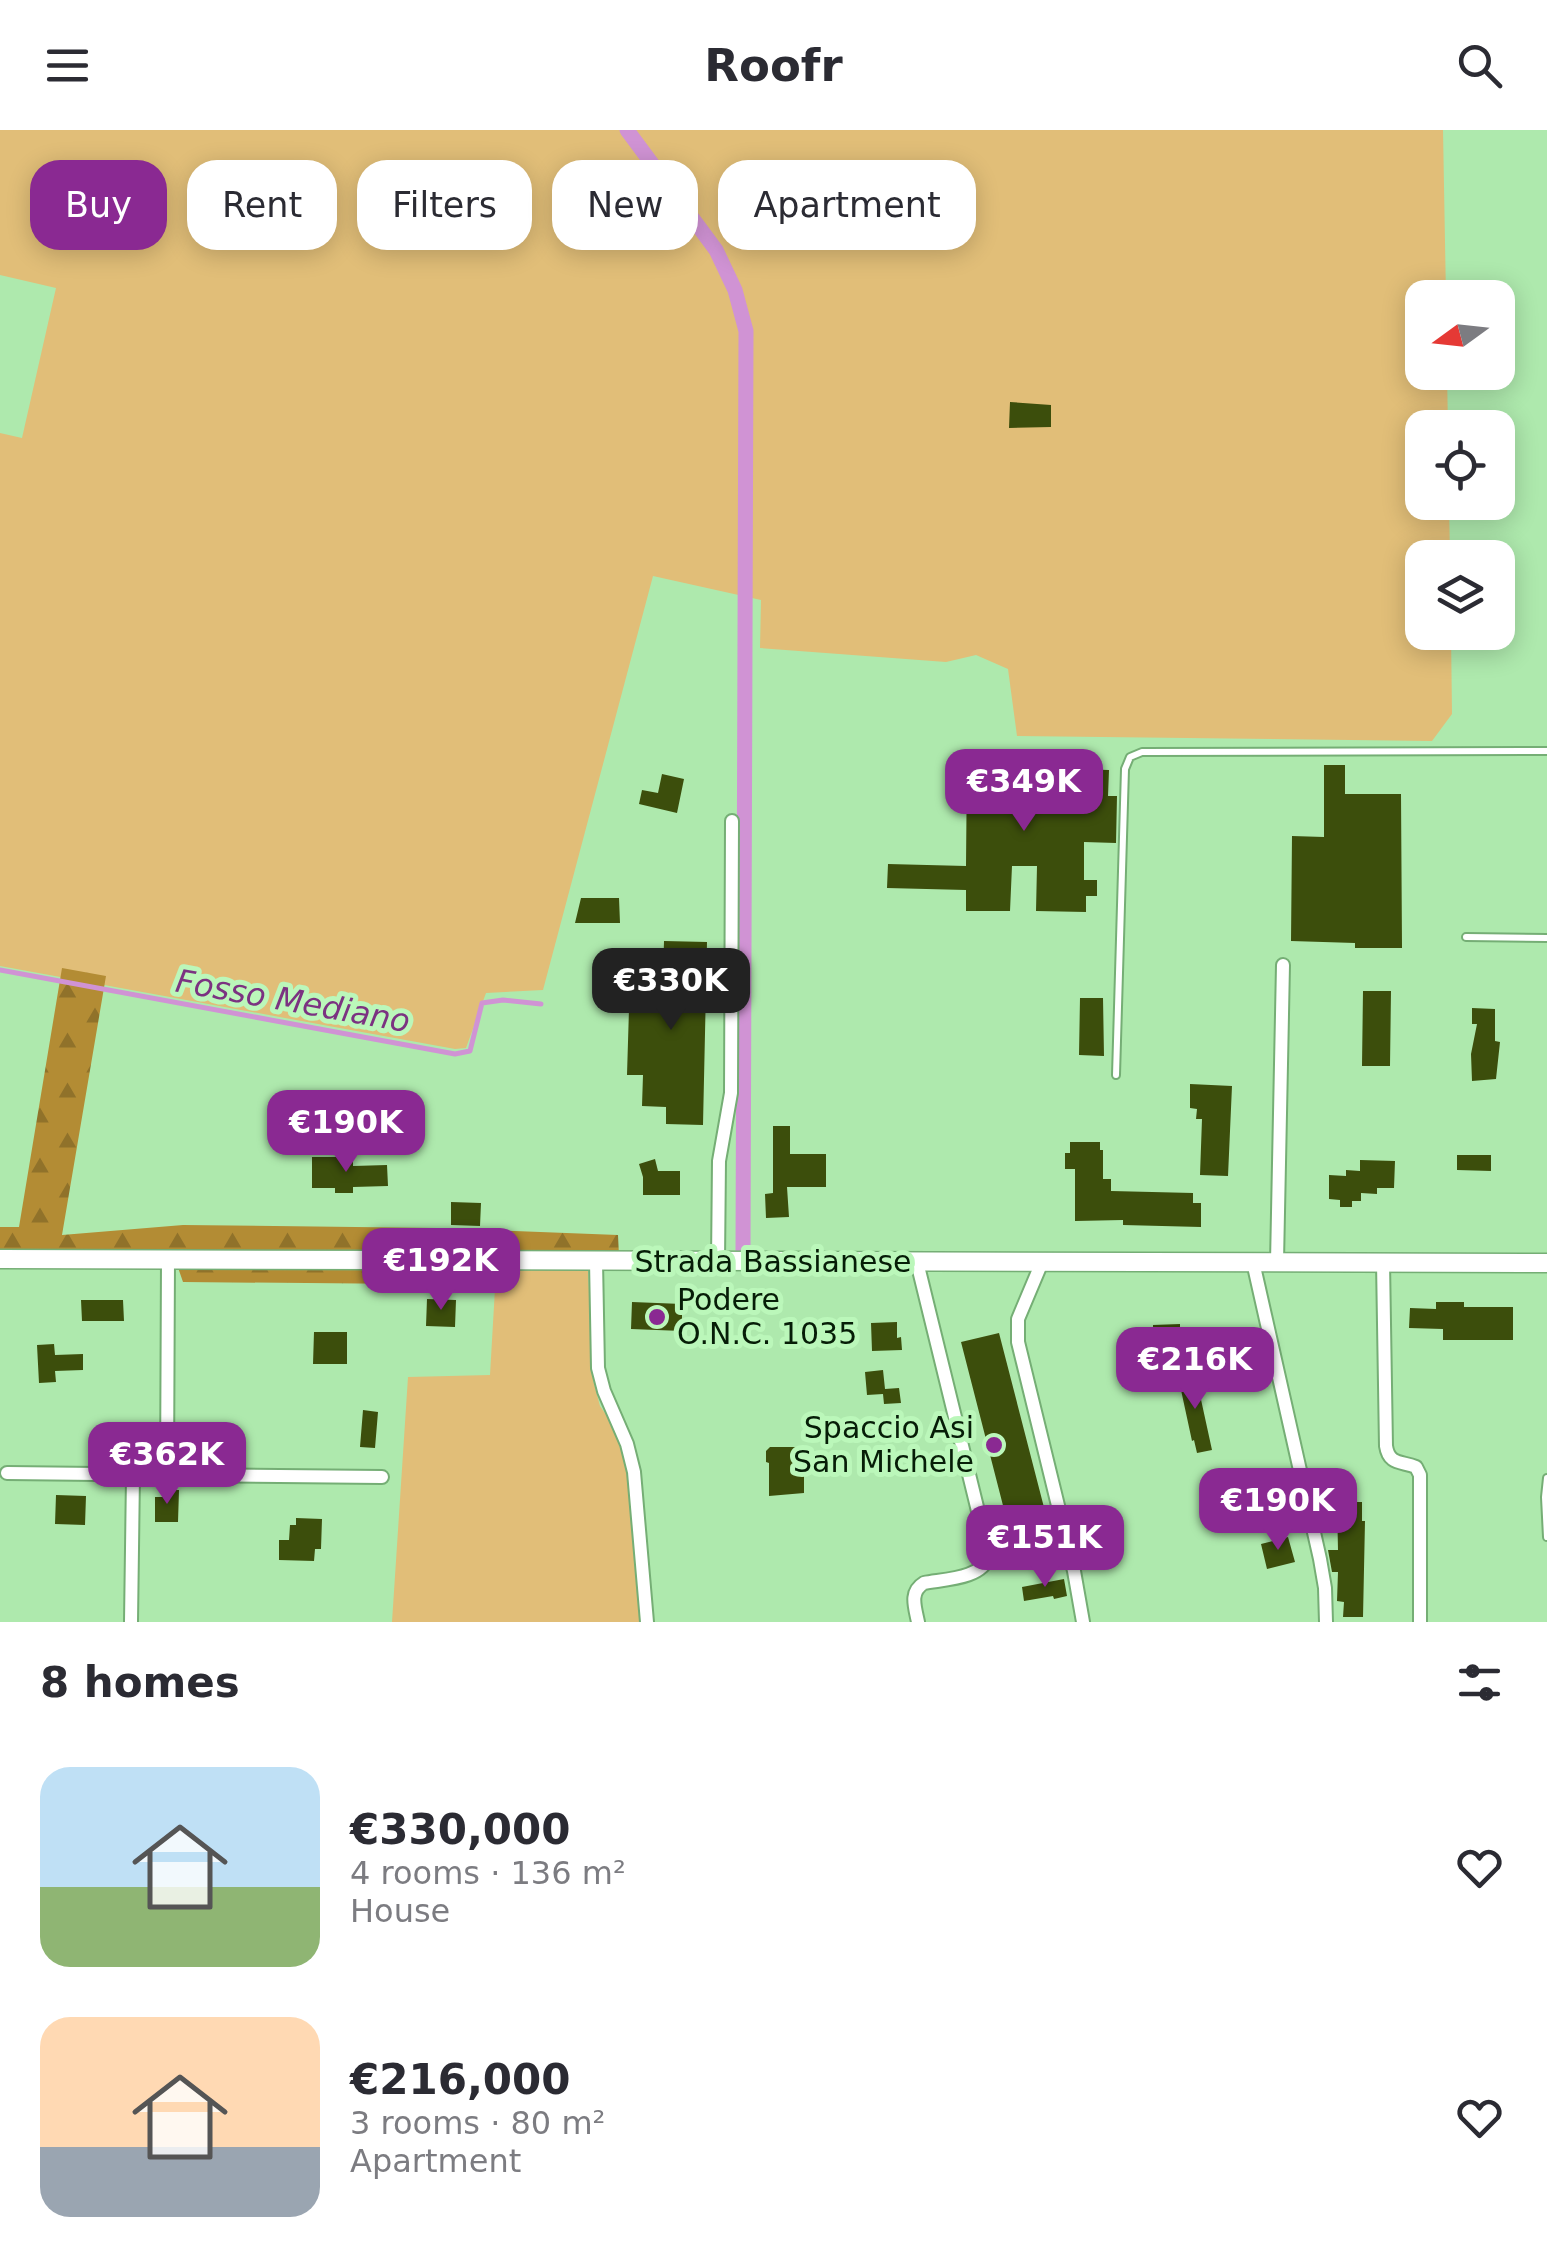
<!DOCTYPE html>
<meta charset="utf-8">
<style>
body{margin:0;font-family:"DejaVu Sans",sans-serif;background:#f7f7f7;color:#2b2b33;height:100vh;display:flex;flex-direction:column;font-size:38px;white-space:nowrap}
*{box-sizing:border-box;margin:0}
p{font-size:32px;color:#7c7c81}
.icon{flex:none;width:55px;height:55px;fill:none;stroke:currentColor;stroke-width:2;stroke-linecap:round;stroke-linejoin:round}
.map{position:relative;height:1492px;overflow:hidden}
.panel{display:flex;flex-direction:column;background:#fff;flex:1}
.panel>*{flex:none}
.hud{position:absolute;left:30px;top:30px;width:1000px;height:90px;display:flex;gap:20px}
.needle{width:65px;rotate:255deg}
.fabs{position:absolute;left:1405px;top:150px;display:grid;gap:20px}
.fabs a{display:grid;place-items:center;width:110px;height:110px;border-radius:20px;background:#fff;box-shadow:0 5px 25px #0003;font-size:50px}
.price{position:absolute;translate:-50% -85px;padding:0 22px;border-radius:20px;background:#8a2992;color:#fff;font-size:32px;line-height:65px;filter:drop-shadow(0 2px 5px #0008)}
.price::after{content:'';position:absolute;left:50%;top:60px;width:30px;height:22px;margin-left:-15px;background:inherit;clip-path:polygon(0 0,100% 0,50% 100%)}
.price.selected{background:#222;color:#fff}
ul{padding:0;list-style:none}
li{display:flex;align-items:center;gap:30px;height:250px;padding:0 40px}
li span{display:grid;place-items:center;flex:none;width:280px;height:200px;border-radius:30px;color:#555}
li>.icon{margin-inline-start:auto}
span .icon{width:120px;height:120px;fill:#fffc;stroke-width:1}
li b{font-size:42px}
h2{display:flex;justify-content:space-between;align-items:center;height:120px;padding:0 40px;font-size:42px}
.pill{padding:0 35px;border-radius:30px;background:#fff;box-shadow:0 5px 25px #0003;font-size:35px;line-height:90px}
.pill.selected{background:#8a2992;color:#fff}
header{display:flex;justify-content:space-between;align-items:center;height:130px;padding:0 40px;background:#fff;font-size:45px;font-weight:600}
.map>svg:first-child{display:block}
.green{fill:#e1be78}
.forest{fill:url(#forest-firs)}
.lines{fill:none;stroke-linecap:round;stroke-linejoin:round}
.stream{stroke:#d093d4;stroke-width:5}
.canal{stroke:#d093d4;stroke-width:15}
.building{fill:#3c4e0c}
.lane-casing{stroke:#75ae75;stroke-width:10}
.street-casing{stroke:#75ae75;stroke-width:16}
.secondary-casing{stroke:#75ae75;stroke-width:21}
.lane{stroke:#fff;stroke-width:6}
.street{stroke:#fff;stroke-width:12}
.secondary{stroke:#fff;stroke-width:18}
.poi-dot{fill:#8a2992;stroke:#bbf7ba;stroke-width:4}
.labels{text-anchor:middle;stroke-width:10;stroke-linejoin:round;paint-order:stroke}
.street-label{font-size:30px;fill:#061d07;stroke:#bbf7ba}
.poi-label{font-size:30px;fill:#061d07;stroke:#bbf7ba;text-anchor:start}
.water-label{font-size:32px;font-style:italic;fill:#7b3281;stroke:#bbf7ba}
</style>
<header><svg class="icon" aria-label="menu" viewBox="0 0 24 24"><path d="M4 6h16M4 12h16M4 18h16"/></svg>Roofr<svg class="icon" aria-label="search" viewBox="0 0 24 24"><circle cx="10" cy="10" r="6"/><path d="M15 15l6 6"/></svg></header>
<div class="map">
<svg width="1547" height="1492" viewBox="0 0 1547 1492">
<defs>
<pattern id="forest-firs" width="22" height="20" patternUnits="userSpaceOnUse" patternTransform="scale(2.5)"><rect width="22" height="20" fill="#b38c34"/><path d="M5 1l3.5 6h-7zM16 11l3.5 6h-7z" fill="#90722a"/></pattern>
</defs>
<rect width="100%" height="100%" fill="#aee9ad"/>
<!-- green -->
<path class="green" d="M0,0H1443L1446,167L1422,168V242L1447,243L1448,297L1422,298V372L1449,373L1450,427L1422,428V502L1451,503L1452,584L1432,611L1017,606L1008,539L976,525L946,532L760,518L761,470L653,446L543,860L486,863L466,918L455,919L0,836V303L22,308L56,158L0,145Z
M588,1139L593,1250L600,1276L618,1302L631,1328L644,1492H392L408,1247L490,1245L496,1141Z"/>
<!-- forest -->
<path class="forest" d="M62,838L106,846L62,1105L183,1095L437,1098L618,1105L619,1126H411V1154L183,1152L173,1123H0V1097H19Z"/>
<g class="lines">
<!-- stream -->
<path class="stream" d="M0,840L455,924L470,921L482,873L503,870L541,874"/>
<!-- canal -->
<path class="canal" d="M627,0L716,120L735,160L746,201L743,1125"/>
</g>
<!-- building -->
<path class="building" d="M1010,272L1051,275V297L1009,298Z
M967,628L1067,629V639L1109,640L1108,666H1117L1116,713L1084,712V750H1097V766H1086V782L1036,781L1037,736H1012L1010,781H966V760L887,758L888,734L966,736Z
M1324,635H1345V664H1401L1402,818H1355V813L1291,811L1292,706L1324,707Z
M662,644L684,649L677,683L639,674L642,660L658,663Z
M581,768H619L620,793H575Z
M664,811L707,812L703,995L666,994V977L642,976L643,945H627L630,846L663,847Z
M1363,861H1391L1390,936H1362Z
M1080,868H1103L1104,926L1079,925Z
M1472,878L1495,879V911L1500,912L1496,949L1472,951L1471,924L1477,894H1472Z
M1190,954L1232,956L1228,1046L1200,1045L1202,989H1196L1197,979L1190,978Z
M773,996H790V1024H826V1057H787L789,1087L766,1088L765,1064L773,1063Z
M1070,1012H1100V1020H1103V1049H1111V1061L1193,1063V1073H1201V1097L1123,1095V1090L1075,1091V1039H1065V1023H1070Z
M1457,1025H1491V1041L1457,1040Z
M312,1027H353V1036L387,1035L388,1056L353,1057V1063H335V1058H312Z
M655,1029L658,1041H680V1065H643V1047L639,1034Z
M1360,1030L1395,1031L1394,1058H1377V1064L1361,1063V1071H1352V1077H1340V1070L1329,1069V1045L1346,1046V1040L1360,1041Z
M451,1072L481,1073L480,1096L451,1095Z
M427,1169L456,1170L455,1197L426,1196Z
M81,1170H123L124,1191H82Z
M632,1172L682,1174V1201L631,1199Z
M1436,1172H1464V1177H1513V1210H1443V1199L1409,1198L1410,1178L1436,1179Z
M897,1192V1208L901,1207L902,1220L872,1221L871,1193Z
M1180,1194V1234H1153V1195Z
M314,1202H347V1234H313Z
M999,1203L1055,1420L1017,1430L961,1212Z
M54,1214L55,1225L83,1224V1240L55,1241L56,1252L39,1253L37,1215Z
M883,1240L885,1259L899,1258L901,1273L884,1274L883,1264L867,1265L865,1242Z
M1195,1242L1212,1320L1197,1323L1194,1310L1192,1311L1178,1246Z
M363,1280L378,1282L375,1318L360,1317Z
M770,1317H811V1343H804V1363L769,1366V1333L766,1332V1321Z
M166,1360H179L178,1392H155V1367H166Z
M56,1365L86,1366L85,1395L55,1394Z
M1337,1372H1362V1391H1365L1363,1487H1343L1344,1472L1337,1471L1338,1442H1332L1328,1420H1338Z
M296,1388L322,1389L321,1419H315L314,1431L279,1430V1410H289L290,1395H296Z
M1288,1407L1295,1432L1267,1439L1261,1414Z
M1064,1449L1067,1466L1054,1469L1053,1466L1024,1471L1022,1457Z"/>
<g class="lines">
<defs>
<path id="lane" d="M1466,807L1547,808
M1116,945L1125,639L1130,627L1142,622L1547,621
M1547,1348L1545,1367L1547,1407"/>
<path id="street" d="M596,1131L598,1238L604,1261L627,1314L634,1342L647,1492
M718,1131L719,1031L731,963L732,691
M917,1132L989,1426C982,1449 945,1449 924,1453C909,1462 915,1477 918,1492
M1042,1132L1018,1189V1212L1074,1441L1083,1492
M1253,1132L1320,1429L1325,1458L1326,1492
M1277,1132L1283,835
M1383,1132L1386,1316C1389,1335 1401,1331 1416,1337L1420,1345V1492
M7,1343L382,1347
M167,1346L168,1130
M131,1492L133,1345"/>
<path id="secondary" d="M0,1129L1547,1133"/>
</defs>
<!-- lane casing -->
<use href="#lane" class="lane-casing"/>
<!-- street casing -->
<use href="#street" class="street-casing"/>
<!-- secondary casing -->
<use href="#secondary" class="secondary-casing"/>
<!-- lane -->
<use href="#lane" class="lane"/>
<!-- street -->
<use href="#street" class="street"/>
<!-- secondary -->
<use href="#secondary" class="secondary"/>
</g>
<!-- markers -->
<g class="poi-dot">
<circle cx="657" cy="1187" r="10"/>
<circle cx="994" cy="1315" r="10"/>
</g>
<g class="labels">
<!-- street labels -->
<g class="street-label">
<text x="773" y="1142">Strada Bassianese</text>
</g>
<!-- poi labels -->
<g class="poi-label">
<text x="677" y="1180">Podere<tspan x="677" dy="34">O.N.C. 1035</tspan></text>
<text x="974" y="1308" text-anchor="end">Spaccio Asi<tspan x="974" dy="34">San Michele</tspan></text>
</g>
<!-- water labels -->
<g class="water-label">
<text transform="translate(293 871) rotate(10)" y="11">Fosso Mediano</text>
</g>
</g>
</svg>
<div class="fabs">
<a><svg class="needle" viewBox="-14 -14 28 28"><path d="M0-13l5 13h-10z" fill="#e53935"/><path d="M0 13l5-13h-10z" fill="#7c7c81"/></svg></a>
<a><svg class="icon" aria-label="locate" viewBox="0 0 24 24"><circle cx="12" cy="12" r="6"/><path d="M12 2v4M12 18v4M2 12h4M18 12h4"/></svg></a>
<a><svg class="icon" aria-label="layers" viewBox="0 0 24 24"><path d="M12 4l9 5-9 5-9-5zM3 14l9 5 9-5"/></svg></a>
</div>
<b class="price" style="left:1024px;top:704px">€349K</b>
<b class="price selected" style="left:671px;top:903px">€330K</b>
<b class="price" style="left:346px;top:1045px">€190K</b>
<b class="price" style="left:441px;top:1183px">€192K</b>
<b class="price" style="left:1195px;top:1282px">€216K</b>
<b class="price" style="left:167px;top:1377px">€362K</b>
<b class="price" style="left:1278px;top:1423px">€190K</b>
<b class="price" style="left:1045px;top:1460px">€151K</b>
<div class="hud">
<a class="pill selected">Buy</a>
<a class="pill">Rent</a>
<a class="pill">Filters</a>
<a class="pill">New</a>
<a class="pill">Apartment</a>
</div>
</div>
<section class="panel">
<h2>8 homes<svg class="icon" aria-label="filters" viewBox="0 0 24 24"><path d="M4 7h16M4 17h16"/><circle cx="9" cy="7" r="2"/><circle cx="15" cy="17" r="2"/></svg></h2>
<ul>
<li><span style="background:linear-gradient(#bfe0f5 60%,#8fb573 0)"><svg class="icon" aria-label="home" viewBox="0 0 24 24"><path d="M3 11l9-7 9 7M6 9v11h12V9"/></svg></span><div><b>€330,000</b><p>4 rooms · 136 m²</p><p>House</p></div><svg class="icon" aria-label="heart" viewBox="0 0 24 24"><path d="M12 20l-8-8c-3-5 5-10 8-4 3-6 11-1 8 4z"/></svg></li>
<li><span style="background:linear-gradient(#ffd9b3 65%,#9aa5b1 0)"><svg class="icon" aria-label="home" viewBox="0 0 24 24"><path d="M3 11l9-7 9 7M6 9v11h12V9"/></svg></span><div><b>€216,000</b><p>3 rooms · 80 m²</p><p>Apartment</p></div><svg class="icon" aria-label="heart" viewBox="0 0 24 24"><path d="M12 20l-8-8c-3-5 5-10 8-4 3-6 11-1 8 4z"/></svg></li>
</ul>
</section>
